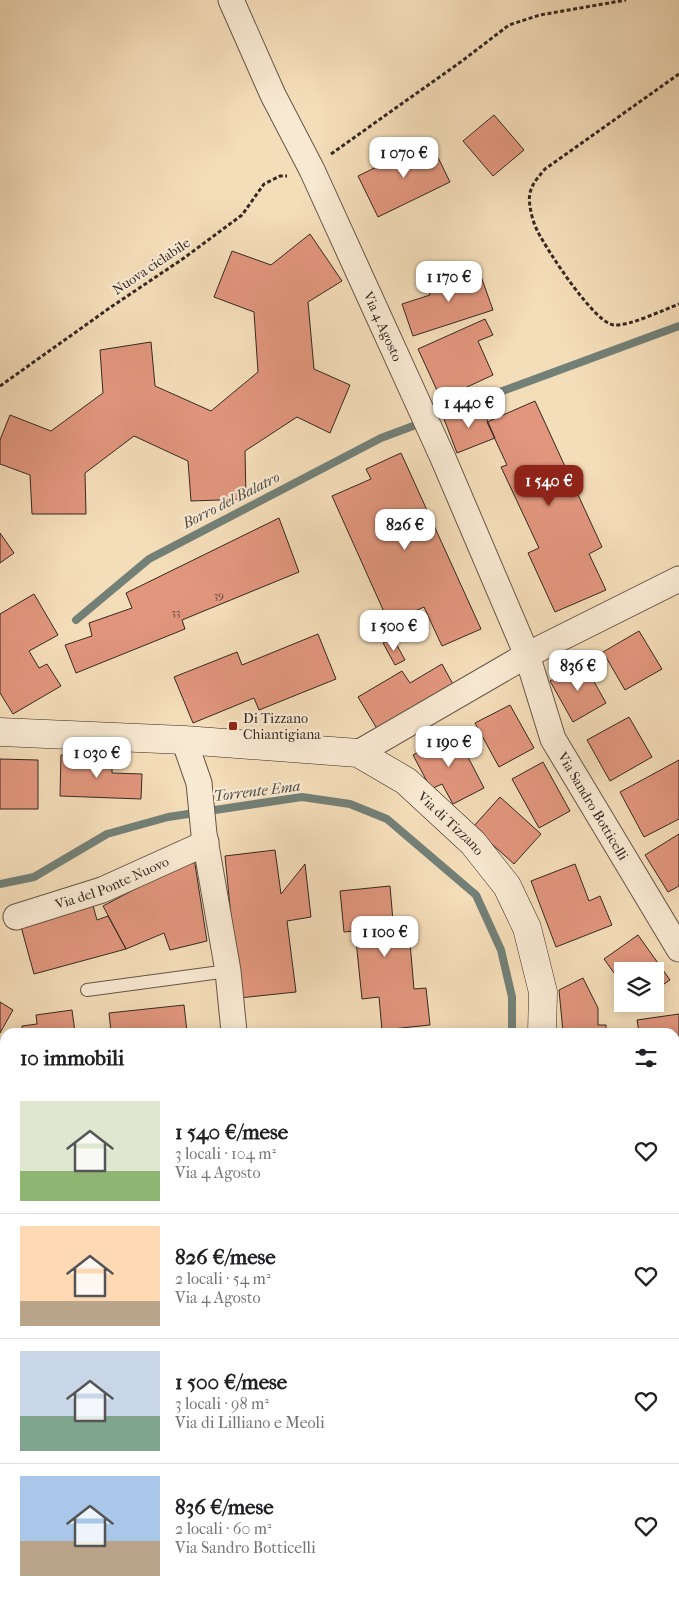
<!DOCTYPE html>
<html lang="it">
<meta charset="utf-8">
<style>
body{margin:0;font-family:"IM FELL French Canon",serif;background:#f6f6f6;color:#202124;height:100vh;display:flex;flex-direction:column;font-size:19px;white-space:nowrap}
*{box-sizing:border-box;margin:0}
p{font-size:16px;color:#757577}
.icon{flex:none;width:28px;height:28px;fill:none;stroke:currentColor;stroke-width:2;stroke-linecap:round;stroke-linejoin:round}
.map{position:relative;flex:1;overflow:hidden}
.drawer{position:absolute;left:0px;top:1028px;width:680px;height:571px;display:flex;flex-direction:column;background:#fff;border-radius:15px 15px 0 0;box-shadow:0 2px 12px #0003}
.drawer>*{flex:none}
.fabs{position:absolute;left:614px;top:962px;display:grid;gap:10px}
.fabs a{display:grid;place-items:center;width:50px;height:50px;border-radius:0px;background:#fff;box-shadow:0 2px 12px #0003;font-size:25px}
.price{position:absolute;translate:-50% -42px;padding:0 11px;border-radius:10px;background:#fff;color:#222;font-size:16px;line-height:32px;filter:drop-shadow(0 1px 2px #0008)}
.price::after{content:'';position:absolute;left:50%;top:30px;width:15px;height:11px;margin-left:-8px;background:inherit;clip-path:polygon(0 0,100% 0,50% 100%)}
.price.on{background:#8f2418;color:#fff}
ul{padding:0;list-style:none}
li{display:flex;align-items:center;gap:15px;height:125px;padding:0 20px}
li+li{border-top:1px solid #e0e0e0}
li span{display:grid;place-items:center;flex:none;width:140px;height:100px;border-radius:0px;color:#555}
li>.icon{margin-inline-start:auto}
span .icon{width:60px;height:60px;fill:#fffc;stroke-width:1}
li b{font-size:21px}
h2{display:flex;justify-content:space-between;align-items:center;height:60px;padding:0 20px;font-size:21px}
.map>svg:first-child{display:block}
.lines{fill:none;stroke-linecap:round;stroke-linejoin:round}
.stream{stroke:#738077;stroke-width:8}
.building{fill:#e1967d;stroke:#352822}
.lane-casing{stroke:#655548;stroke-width:14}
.street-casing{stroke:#655548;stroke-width:27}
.secondary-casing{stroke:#352822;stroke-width:29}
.path{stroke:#352822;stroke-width:3;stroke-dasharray:4 2.5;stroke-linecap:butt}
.lane{stroke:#f8e9d2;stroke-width:12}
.street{stroke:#f8e9d2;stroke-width:25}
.secondary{stroke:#f8e9d2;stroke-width:28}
.poi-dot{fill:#8f2418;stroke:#f8e9d2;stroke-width:2}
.labels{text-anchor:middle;stroke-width:4.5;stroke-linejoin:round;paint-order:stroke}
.number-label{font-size:11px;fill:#604439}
.street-label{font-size:14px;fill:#352822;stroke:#f8e9d2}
.poi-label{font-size:14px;fill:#352822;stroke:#f8e9d2;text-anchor:start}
.water-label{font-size:15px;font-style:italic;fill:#4f4d46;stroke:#f8e9d2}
</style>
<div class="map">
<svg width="679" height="1598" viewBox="0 0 679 1598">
<rect width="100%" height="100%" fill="#f4ddb9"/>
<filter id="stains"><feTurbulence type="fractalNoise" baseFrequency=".004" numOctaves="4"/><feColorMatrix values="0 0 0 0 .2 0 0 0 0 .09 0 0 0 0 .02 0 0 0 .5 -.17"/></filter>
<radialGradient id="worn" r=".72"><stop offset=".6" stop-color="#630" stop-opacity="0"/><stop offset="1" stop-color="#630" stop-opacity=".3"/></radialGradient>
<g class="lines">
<!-- stream -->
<path class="stream" d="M437,415L679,326
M76,620L149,559L381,438L413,426
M0,884L34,877L107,834L168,817L302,797L350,804L387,819L476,895L501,950L512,997V1032
M348,1598L349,1594"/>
</g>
<!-- building -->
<path class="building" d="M494,115L524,150L493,176L463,141Z
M430,141L450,182L378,217L358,176Z
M310,234L342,281L308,302L314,369L350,385L330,433L297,417L245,451L246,499L191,501L188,461L134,436L85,473L86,514H32L30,475L0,464V440L10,415L51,431L103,393L100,350L151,342L155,386L211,411L258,372L254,312L214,297L232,251L271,265Z
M478,268L493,310L413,336L402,304L430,295L427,285Z
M485,319L493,335L478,341L493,375L441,399L418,349Z
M535,401L602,547L589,554L606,590L555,612L528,553L539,548L501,467L507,465L487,422Z
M480,404L495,438L457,453L444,419Z
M401,453L481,629L442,646L424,607L389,623L332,496L371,479L366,469Z
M279,518L299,572L182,620L185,629L76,673L65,645L92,636L89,623L132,608L126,593Z
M0,533L14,553L0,563Z
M34,594L58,635L29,651L39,668L47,664L61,686L13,714L0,693V614Z
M639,631L662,669L625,690L603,652Z
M318,634L336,679L259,710L254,698L193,723L174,677L237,652L242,665Z
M393,638L405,660L395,665L383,643Z
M583,662L606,703L573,722L550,681Z
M442,664L455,688L379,732L358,697L402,671L410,683Z
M510,705L534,748L499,767L475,723Z
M629,717L652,757L610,781L587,740Z
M455,732L484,788L453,804L442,784L431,789L413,755Z
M61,755L112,756V773L142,774L141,799L60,796Z
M0,759L38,760V809H0Z
M679,760V819L644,837L620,792Z
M543,762L570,811L539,828L512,779Z
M500,797L541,834L514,864L473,827Z
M679,834V886L668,892L645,855Z
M275,850L281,894L305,864L311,917L287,921L296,992L239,998L225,856Z
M194,858L207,941L170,950L164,933L126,949L103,906Z
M575,864L589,901L600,896L612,925L556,947L531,881Z
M390,886L393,921L408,920L414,989L426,988L430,1025L382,1030L379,997L362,999L355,931L344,932L340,891Z
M92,902L97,920L108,916L126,949L34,974L20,923Z
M638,935L670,980L655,990V971H622V984L604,959Z
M583,978L598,1008V1025H606V1032H563L559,990Z
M0,1002L13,1010L0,1033Z
M184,1005L187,1032H111L109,1013Z
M72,1010L75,1032H22V1026L37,1024L36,1015Z
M679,1014V1065H675V1032H639L637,1020Z
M675,1084H677L679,1099V1135L675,1136Z
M5,1344V1399L0,1401V1346Z
M679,1428V1462L675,1461V1446Z
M5,1435V1490L0,1492V1437Z
M679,1487V1521L675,1520V1502Z
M5,1517V1556L1,1518Z
M162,1594H247V1598H162Z
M417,1594H458L457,1598H416Z
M480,1594H510L520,1596L519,1598H479Z
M622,1594H670L669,1598H632L621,1596Z"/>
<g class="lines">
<defs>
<path id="lane" d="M87,990L228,971"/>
<g id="street">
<path id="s1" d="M231,0L273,95L312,170L443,458L527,655L553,739L679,949"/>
<path d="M184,740L199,783L204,834L228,971L234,1032"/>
<path d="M358,753L527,655L679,579"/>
<path id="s2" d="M16,917L102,890L195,848L206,842"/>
<path d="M675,1155L679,1154"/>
<path d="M675,1189L679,1190"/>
<path d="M675,1269L679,1251"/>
<path d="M99,1594L100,1598"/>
<path d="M281,1598V1594"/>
<path d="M598,1598L599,1594"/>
</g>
<g id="secondary">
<path id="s3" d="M0,732L184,740L358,753L406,781L473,843L507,886L527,928L543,992L542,1032"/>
<path d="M381,1598L383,1594"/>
</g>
</defs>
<!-- lane casing -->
<use href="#lane" class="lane-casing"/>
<!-- street casing -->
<use href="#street" class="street-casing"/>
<!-- secondary casing -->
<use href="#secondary" class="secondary-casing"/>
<!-- path -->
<path class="path" d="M679,74L545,169C535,181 527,189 530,206C531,214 534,225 538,232C547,250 595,324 614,325C630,326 663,310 679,304
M331,154L462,61L509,25L540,15L626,0
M0,386L111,307L184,258L242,215L264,184L280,176H287"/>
<!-- lane -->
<use href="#lane" class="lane"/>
<!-- street -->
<use href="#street" class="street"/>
<!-- secondary -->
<use href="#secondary" class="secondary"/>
</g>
<!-- markers -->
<rect class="poi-dot" x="228" y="721" width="10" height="10" rx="2.5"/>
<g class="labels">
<!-- number labels -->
<g class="number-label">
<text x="219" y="599">39</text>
<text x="176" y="616">33</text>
</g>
<!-- street labels -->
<g class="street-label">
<text transform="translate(151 266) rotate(-34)" y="5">Nuova ciclabile</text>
<text dy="5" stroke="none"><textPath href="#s1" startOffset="360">Via 4 Agosto</textPath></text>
<text dy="5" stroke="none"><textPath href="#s1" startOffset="885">Via Sandro Botticelli</textPath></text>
<text dy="5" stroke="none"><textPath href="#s3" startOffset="476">Via di Tizzano</textPath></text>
<text dy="5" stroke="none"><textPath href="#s2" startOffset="102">Via del Ponte Nuovo</textPath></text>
</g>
<!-- poi labels -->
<g class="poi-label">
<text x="243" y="723">Di Tizzano<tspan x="243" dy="16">Chiantigiana</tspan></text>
</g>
<!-- water labels -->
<g class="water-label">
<text transform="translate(231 500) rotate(-27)" y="5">Borro del Balatro</text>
<text transform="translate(257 791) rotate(-7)" y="5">Torrente Ema</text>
</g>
</g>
<rect width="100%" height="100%" filter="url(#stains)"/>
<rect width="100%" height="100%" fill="url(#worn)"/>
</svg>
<div class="fabs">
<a><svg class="icon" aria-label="layers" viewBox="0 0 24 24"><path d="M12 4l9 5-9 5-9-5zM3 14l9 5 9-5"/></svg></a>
</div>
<b class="price" style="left:404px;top:179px">1 070 €</b>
<b class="price" style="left:449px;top:303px">1 170 €</b>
<b class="price" style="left:469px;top:429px">1 440 €</b>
<b class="price on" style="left:549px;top:507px">1 540 €</b>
<b class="price" style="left:405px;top:551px">826 €</b>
<b class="price" style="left:394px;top:652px">1 500 €</b>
<b class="price" style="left:578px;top:692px">836 €</b>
<b class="price" style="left:449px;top:768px">1 190 €</b>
<b class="price" style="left:97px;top:779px">1 030 €</b>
<b class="price" style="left:385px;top:958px">1 100 €</b>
<section class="drawer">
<h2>10 immobili<svg class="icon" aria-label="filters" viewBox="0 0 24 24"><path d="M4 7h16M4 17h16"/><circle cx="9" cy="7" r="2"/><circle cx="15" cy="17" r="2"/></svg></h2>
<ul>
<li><span style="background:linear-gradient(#dfe7d0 70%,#8fb573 0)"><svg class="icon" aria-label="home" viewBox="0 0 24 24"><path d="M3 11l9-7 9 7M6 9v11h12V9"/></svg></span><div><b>1 540 €/mese</b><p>3 locali · 104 m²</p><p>Via 4 Agosto</p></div><svg class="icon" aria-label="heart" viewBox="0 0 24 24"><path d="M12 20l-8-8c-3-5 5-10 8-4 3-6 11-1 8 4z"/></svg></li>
<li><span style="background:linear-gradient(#ffd9b3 75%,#b9a48a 0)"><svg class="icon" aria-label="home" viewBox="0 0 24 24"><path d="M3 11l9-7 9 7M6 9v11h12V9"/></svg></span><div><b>826 €/mese</b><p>2 locali · 54 m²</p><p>Via 4 Agosto</p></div><svg class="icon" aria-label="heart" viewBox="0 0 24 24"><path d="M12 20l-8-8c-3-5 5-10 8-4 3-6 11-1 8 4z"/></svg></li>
<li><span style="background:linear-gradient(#c9d6e8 65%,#7fa58c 0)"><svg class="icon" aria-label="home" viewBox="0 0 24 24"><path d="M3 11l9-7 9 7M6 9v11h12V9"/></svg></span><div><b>1 500 €/mese</b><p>3 locali · 98 m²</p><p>Via di Lilliano e Meoli</p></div><svg class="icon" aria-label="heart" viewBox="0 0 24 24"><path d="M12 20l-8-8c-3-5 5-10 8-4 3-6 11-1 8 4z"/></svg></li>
<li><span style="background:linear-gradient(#a9c7e8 65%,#b9a48a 0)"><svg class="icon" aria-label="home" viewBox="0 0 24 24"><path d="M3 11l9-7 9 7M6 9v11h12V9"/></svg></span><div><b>836 €/mese</b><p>2 locali · 60 m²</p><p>Via Sandro Botticelli</p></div><svg class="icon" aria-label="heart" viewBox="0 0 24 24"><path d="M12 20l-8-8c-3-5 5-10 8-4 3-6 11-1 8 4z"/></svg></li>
</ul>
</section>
</div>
